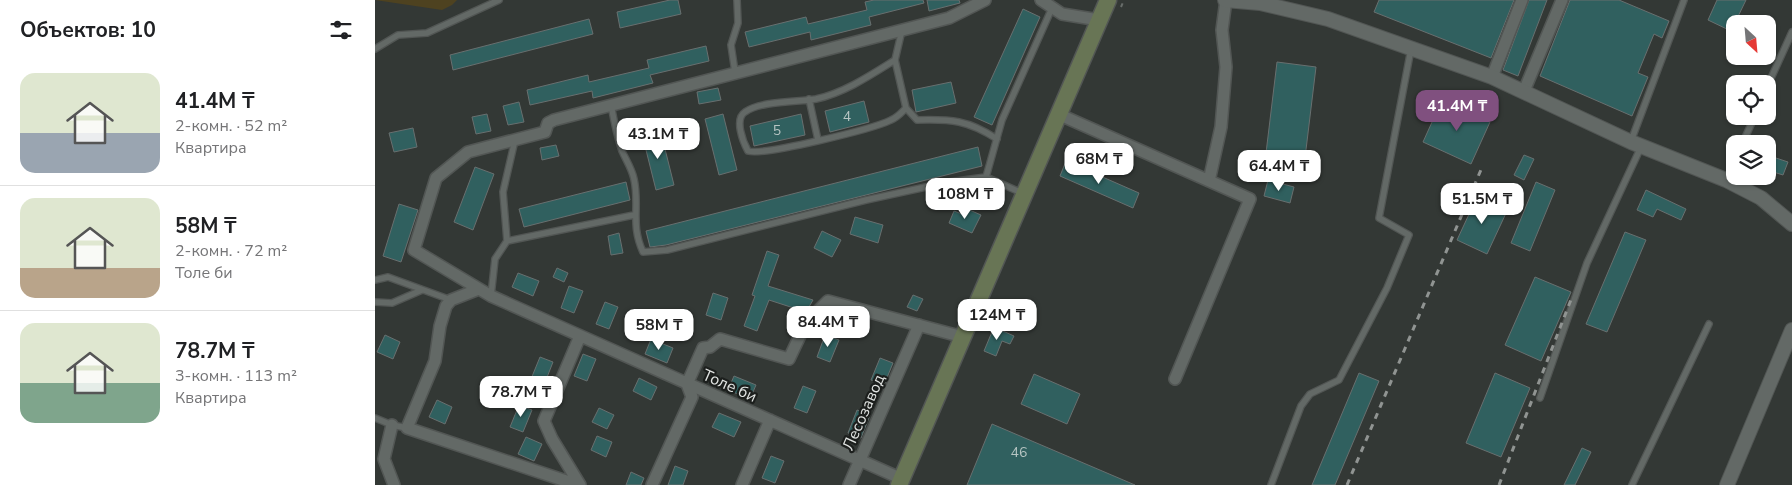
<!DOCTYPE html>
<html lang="ru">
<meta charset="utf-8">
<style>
body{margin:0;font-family:"Nunito Sans",sans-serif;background:#f6f6f6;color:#202124;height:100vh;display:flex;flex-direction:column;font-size:19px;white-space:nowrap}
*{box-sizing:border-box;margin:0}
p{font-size:16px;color:#757577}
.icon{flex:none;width:28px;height:28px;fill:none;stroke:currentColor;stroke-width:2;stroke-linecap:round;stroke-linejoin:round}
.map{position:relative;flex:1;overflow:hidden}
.drawer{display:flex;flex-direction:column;background:#fff;width:375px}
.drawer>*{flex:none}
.needle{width:32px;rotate:154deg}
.fabs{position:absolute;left:1351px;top:15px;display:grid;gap:10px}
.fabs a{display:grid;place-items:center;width:50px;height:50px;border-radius:10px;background:#fff;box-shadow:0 1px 4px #0004;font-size:25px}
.price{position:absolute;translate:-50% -42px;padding:0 11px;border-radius:10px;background:#fff;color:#222;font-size:16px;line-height:32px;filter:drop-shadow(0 1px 2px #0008)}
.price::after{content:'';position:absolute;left:50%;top:30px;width:15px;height:11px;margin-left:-8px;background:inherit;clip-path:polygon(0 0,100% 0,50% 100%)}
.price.selected{background:#80507f;color:#fff}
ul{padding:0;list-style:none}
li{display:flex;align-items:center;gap:15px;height:125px;padding:0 20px}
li+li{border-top:1px solid #e0e0e0}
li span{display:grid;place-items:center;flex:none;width:140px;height:100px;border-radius:15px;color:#555}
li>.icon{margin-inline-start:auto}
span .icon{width:60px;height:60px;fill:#fffc;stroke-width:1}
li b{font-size:21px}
h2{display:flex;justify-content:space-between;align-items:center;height:60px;padding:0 20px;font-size:21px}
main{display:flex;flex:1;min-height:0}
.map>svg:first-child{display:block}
.green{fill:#4e4220}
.building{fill:#30605f;stroke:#686f6f}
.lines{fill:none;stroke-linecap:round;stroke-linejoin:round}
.service-casing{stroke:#525654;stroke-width:8}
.minor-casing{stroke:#525654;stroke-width:14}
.tertiary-casing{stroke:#525654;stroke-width:16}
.secondary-casing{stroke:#525654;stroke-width:19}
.path{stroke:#686d6a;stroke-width:2;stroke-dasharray:4 4;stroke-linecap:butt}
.service{stroke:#636966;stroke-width:5.5}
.minor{stroke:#636966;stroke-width:11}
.tertiary{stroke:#636966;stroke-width:14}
.secondary{stroke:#687555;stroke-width:16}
.rail{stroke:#909492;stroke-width:3;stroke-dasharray:6 6;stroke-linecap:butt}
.labels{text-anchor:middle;stroke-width:4.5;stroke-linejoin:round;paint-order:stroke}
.number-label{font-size:14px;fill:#b6c4c2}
.street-label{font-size:16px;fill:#e2e5e3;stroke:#1c1f1d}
</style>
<main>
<section class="drawer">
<h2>Объектов: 10<svg class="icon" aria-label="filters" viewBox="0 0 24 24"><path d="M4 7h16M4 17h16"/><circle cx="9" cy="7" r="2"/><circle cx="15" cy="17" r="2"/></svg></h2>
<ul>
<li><span style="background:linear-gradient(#dfe7d0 60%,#9aa5b1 0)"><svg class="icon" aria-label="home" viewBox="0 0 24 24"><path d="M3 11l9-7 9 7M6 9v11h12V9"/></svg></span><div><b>41.4M ₸</b><p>2-комн. · 52 m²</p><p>Квартира</p></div></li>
<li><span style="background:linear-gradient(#dfe7d0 70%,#b9a48a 0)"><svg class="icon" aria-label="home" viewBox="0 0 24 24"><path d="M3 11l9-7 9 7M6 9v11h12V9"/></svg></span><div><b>58M ₸</b><p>2-комн. · 72 m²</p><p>Толе би</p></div></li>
<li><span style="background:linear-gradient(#dfe7d0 60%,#7fa58c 0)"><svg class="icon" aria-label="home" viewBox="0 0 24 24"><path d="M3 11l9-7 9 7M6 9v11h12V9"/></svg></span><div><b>78.7M ₸</b><p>3-комн. · 113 m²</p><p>Квартира</p></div></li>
</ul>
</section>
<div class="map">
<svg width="1417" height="485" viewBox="0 0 1417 485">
<rect width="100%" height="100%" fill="#333835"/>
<!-- green -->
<path class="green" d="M0,0H82L77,5L67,10Z"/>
<!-- building -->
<path class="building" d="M295,0H303L306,14L245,28L242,12Z
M499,0H548L549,3L494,17L496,25L436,40L435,32L374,47L370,32L431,17L433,24L492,10L490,2Z
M552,0H584L585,3L554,11Z
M1004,0H1139L1116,58L999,12Z
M1154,0H1172L1143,76L1128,70Z
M1195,0H1244L1294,21L1287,38L1279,34L1263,73L1273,77L1257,116L1165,76Z
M1342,0H1371L1356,31L1333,20Z
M648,9L665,17L617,125L599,117Z
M214,19L218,34L78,70L75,55Z
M331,46L334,61L275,75L278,83L218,98L217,91L155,105L152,90L213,75L214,82L274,68L272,60Z
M902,62L941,67L930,158L891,153Z
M576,82L581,103L541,112L537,90Z
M343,88L346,100L324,104L322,92Z
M1067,100L1115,122L1096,164L1048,142Z
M489,101L494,122L455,132L450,111Z
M144,102L149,122L133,125L128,106Z
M112,114L116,131L101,134L97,117Z
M348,114L362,170L344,175L330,119Z
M426,114L430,135L379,146L375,126Z
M38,128L42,147L19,152L14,133Z
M285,129L299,185L281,190L267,134Z
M181,145L184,156L167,160L165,148Z
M603,147L607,166L291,245L275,247L271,231Z
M1149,155L1159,159L1149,180L1139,175Z
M1392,155L1413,162L1408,175L1392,170Z
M691,161L764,193L758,208L685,176Z
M100,167L119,174L98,230L79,222Z
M893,180L919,187L915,203L889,196Z
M251,182L255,200L149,227L144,209Z
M1161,182L1180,190L1155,251L1136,243Z
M1271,190L1311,209L1306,220L1282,209L1278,217L1262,210Z
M1102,197L1132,211L1112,254L1082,240Z
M24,204L43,210L26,262L8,256Z
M590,208L606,215L597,233L574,223L579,211L587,214Z
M480,217L508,225L503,243L475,234Z
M447,231L466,240L457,257L439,248Z
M1250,232L1271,240L1232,332L1211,324Z
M244,233L248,253L236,255L233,236Z
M392,251L404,255L393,286L438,300L431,312L394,300L382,331L369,326L380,296L377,295Z
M182,268L193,273L189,282L178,277Z
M143,273L164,281L158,296L137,287Z
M1160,277L1196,292L1166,361L1130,345Z
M194,286L208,291L199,313L186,308Z
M338,293L353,298L346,320L331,315Z
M538,295L548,299L542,311L532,307Z
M230,302L243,307L234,329L221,324Z
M619,327L639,336L635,344L627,341L621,356L609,351Z
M10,335L25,342L18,359L2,352Z
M450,335L464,340L455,362L442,357Z
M276,339L298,348L292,363L270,354Z
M208,354L221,359L212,381L199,376Z
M165,357L178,362L169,385L156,379Z
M505,358L518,363L509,385L496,380Z
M984,373L1004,381L960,485H937Z
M1120,373L1155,388L1126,457L1091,443Z
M659,374L705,394L692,424L646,404Z
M359,376L381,385L375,399L353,390Z
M264,378L282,387L276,400L258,391Z
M428,386L441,391L432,413L419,408Z
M62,400L77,407L70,424L54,417Z
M144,405L157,410L148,432L135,427Z
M224,408L239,415L232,429L217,422Z
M482,410L495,415L486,438L473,433Z
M344,413L366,422L359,437L337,427Z
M617,424L760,485H592Z
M222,436L237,442L231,457L216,450Z
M151,437L167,444L159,461L143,454Z
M1207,448L1216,452L1200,485H1189Z
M396,456L409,461L400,483L387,478Z
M300,466L313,471L308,485H293Z
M256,472L269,478L266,485H251Z"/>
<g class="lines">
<defs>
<path id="service" d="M527,30L520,60L531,108L542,120C576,119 593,120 622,139
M0,49L23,35L52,33L124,0
M520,60C496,75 469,93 441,99C422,102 385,101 370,112C359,119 368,142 373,151C388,156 498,129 516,120C523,117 526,113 531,108
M360,72L356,45L363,23L362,0
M1392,87L1417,32
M434,99L443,140
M236,105C239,121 242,136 247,151C251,160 257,169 259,179C265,206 255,224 268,252L292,250L491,200L574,182L611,177L647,193
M1256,141L1309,0
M1367,144L1380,116
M611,177L627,120L677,8
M1351,180L1360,161
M132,241L259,215
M0,280L13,277L76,300
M116,296L120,259L132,241L128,192L140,140
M0,302L17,303L47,290
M1165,398L1212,263L1266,147
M0,418L17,425L32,428
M896,485L926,406L935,394L964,380L1012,288L1034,235L1004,218L1036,49
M1257,485L1334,324"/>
<path id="minor" d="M666,0L687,14L724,20
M1117,77L1147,0
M1149,91L1187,0
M683,114L875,199L800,379
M834,181L846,127L851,67L847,30L851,0
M104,289L76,300L71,306L65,326L60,361L32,428L203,485
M17,425L9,459L19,485
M527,479L116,296L39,250L61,178L93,152L170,132L173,123L179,120L574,18L610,0
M205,485L177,439L169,421L205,336
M277,485L317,397L312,384L328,348L335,347L345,339L414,359L431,323L453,301L588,337
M367,485L395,420
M474,485L544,325"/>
<path id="tertiary" d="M850,0L885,3L953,19L1117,77L1256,142L1351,180L1386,198L1417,224
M1352,485L1417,330"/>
<path id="secondary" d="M524,485L733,0"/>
</defs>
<!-- service casing -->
<use href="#service" class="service-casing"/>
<!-- minor casing -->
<use href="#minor" class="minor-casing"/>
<!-- tertiary casing -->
<use href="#tertiary" class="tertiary-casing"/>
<!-- secondary casing -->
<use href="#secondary" class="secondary-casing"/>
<!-- path -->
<path class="path" d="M746,7L749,0"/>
<!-- service -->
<use href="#service" class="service"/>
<!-- minor -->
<use href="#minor" class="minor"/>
<!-- tertiary -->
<use href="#tertiary" class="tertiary"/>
<!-- secondary -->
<use href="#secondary" class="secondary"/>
<!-- rail -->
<path class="rail" d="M972,485L1108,165
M1124,485L1197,297"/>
</g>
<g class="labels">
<!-- number labels -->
<g class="number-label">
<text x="472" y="121">4</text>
<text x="402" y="135">5</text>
<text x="644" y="457">46</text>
</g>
<!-- street labels -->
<g class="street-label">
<text transform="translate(355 385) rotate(24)" y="6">Толе би</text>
<text transform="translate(488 412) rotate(-66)" y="6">Лесозавод</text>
</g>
</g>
</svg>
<div class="fabs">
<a><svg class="needle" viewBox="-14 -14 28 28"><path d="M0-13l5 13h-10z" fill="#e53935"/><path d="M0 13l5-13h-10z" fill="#757577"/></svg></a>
<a><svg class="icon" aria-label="locate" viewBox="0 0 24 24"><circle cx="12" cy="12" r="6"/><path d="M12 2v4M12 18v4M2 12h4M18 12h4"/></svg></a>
<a><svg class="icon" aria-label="layers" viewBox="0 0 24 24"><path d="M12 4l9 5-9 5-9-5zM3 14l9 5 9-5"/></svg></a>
</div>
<b class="price selected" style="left:1082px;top:132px">41.4M ₸</b>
<b class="price" style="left:283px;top:160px">43.1M ₸</b>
<b class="price" style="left:724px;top:185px">68M ₸</b>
<b class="price" style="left:904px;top:192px">64.4M ₸</b>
<b class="price" style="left:590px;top:220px">108M ₸</b>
<b class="price" style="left:1107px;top:225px">51.5M ₸</b>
<b class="price" style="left:622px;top:341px">124M ₸</b>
<b class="price" style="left:453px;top:348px">84.4M ₸</b>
<b class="price" style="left:284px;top:351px">58M ₸</b>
<b class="price" style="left:146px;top:418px">78.7M ₸</b>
</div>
</main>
